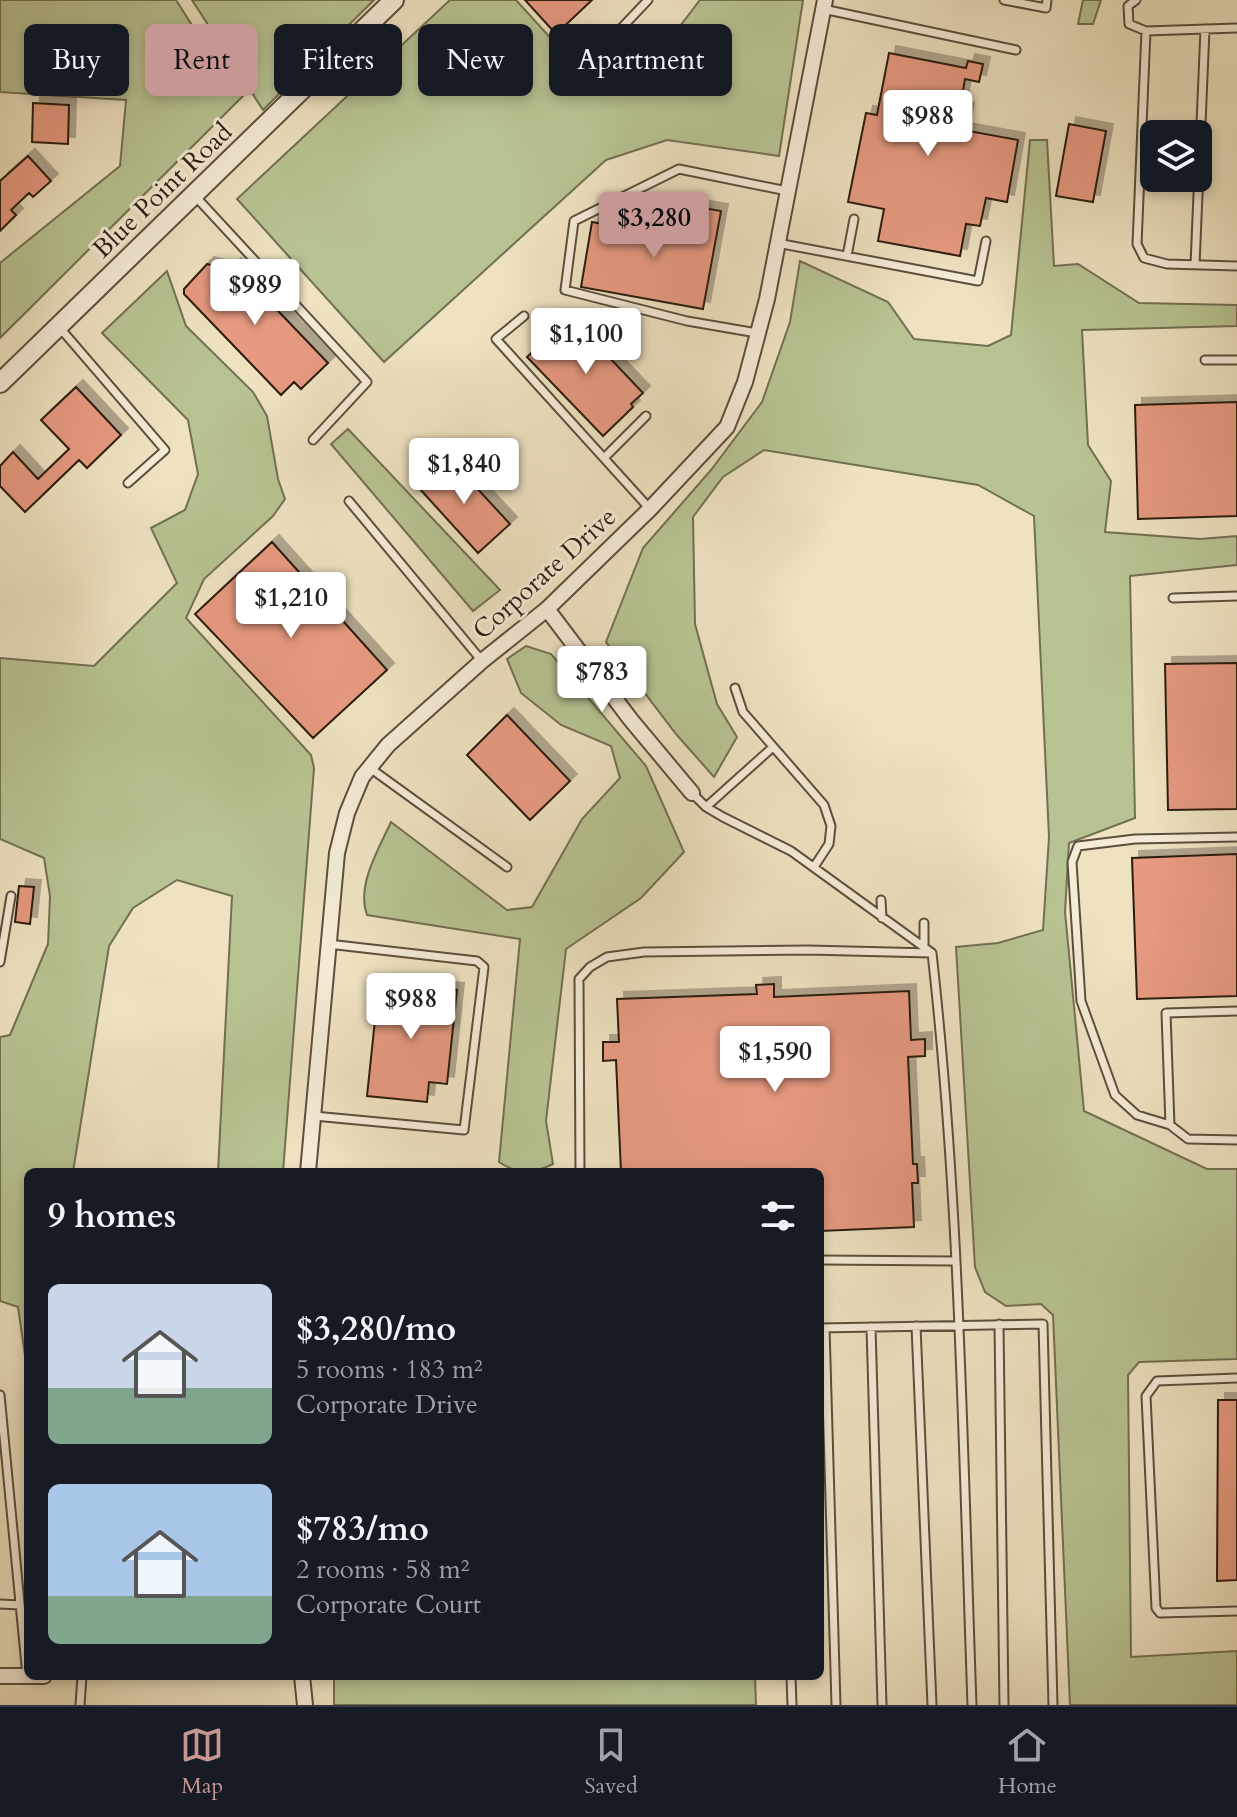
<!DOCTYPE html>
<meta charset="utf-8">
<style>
body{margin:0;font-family:Cardo,serif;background:#242831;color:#f1f3f6;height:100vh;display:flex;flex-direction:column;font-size:30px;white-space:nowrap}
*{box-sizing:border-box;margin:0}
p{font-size:26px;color:#9ea1a6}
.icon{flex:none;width:44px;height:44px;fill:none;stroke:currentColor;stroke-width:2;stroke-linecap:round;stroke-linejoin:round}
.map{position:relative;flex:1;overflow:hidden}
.sheet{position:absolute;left:24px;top:1168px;width:800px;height:512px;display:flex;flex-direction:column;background:#171b24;border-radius:12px;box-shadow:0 4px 12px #0003}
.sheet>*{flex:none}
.hud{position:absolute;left:24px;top:24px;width:800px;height:72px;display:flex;gap:16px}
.fabs{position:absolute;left:1140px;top:120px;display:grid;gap:16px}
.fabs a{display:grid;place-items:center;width:72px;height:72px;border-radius:12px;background:#171b24;box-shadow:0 4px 12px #0003;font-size:40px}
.price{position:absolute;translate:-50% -68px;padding:0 18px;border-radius:8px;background:#fff;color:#222;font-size:26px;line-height:52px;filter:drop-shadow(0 2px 4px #0008)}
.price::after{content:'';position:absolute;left:50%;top:48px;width:24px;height:18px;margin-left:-12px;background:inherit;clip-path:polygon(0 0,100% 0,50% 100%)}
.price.on{background:#c59692;color:#111}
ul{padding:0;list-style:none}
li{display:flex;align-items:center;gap:24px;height:200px;padding:0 24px}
li span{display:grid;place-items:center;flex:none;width:224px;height:160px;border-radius:12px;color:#555}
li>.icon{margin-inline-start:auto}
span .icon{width:96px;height:96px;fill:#fffc;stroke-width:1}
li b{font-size:34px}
h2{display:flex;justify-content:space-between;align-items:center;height:96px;padding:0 24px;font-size:34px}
.chip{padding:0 28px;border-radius:12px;background:#171b24;box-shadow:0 4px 12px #0003;font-size:28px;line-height:72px}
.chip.on{background:#c59692;color:#111}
.dock{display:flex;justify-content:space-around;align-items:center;height:112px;border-top:2px solid #363941;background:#171b24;font-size:22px;color:#9ea1a6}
.dock a{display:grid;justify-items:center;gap:4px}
.dock .on{color:#c59692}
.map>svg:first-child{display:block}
.green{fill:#b8c393;stroke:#727052;stroke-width:2}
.building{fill:#e79a81;stroke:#2c1c11;stroke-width:2;filter:url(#shadow)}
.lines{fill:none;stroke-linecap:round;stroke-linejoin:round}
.service-casing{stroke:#5c4e3d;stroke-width:11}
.minor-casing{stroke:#5c4e3d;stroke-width:18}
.tertiary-casing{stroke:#5c4e3d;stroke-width:22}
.service{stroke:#f4ecd7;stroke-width:7}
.minor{stroke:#f4ecd7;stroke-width:14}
.tertiary{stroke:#f4ecd7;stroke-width:18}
.labels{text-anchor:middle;stroke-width:6;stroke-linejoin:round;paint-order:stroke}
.street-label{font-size:26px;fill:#2c1c11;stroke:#f4ecd7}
</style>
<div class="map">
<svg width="1237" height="1705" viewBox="0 0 1237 1705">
<defs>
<filter id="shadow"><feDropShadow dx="7" dy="-7" stdDeviation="0" flood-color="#0004"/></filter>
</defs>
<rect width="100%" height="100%" fill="#eee2c1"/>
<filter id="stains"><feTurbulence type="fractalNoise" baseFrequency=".0025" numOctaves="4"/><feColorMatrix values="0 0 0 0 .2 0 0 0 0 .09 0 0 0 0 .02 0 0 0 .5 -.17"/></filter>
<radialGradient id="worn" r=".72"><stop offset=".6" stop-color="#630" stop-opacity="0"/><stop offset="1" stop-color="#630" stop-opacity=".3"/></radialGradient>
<!-- green -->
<path class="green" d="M0,0H176L221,71L245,94L0,338V263L120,166L126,100L0,92Z
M192,0H374L263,110Z
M450,0H516L585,76L654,60L700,0H803L779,156L667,140L606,160L384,362L237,199Z
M1083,0H1101L1093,24H1078Z
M1030,140H1047L1054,266L1078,264L1139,303L1237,305V326L1082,330L1088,445L1111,481L1105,532L1200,539L1237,536V565L1130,576L1135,818L1069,843L1065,912L1084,1111L1207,1169H1237V1359L1139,1362L1128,1375L1131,1657L1237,1651V1705H1070L1053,1315L1041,1304L1006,1306L985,1292L975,1267L956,947L998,943L1043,930L1049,837L1034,516L978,485L764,450L723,477L693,517L695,624L717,704L737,737L714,777L676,734L606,642L643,548L711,470L762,402L790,322L800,261L888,302L914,339L988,346L1011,335Z
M167,271L186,326L253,392L267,416L278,479L285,499L273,516L204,579L186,618L311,755L314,768L283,1172H218L232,896L177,880L133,908L109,946L73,1172H28V1376L18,1307L0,1301V1037L10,1035L48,944L50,896L44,858L0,839V658L94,666L177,583L151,528L185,510L198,474L188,420L102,333Z
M348,429L500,590L473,611L331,444Z
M526,646L551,654L646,766L684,852L641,898L566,949L546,1121L553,1164C533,1174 518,1175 499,1162L520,939L367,915C356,886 379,848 391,822L507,910L532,907L582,819L620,778L611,746L561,725L521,693L507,659Z
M334,1676H755L756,1705H334Z"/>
<!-- building -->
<path class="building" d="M525,0H592L556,34Z
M889,53L966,68L968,61L983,64L979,82L965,79L960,108L967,110L963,130L1018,140L1007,202L986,198L980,226L966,224L960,256L878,241L884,209L848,202L866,113L877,115Z
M33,103L69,105L68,144L32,142Z
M1069,124L1106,131L1093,202L1056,196Z
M28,156L51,181L33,197L29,193L11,210L16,215L0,231V181Z
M686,205L721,211L703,309L581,287L592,222L680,238Z
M207,264L218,267L225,274L234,265L328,363L301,389L294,382L281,395L184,294V289Z
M570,316L643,393L631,404L633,407L603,436L527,357Z
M76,387L121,435L87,468L79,460L25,512L0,486V466L13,452L38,479L69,449L41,420Z
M1237,402V516L1138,519L1135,405Z
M450,459L510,524L478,553L419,488Z
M272,542L387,670L313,738L195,614Z
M1237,663V809L1168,810L1165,664Z
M507,715L570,781L530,820L467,755Z
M1237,854V996L1137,999L1132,858Z
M19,886L34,887L30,924L15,922Z
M379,982L457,990L447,1084L429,1082L427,1102L367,1096Z
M774,984V997L909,991L911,1040L925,1039V1056L908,1057L913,1164H917L918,1183H912L914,1227L820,1231V1172H621L616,1060L603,1061V1042H619L617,999L757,994L756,985Z
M1218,1400H1237V1580L1217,1581Z"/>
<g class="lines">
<defs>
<path id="service" d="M1004,0L1046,8L1047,0
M1136,0L1128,6L1129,24L1146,31L1237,28
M823,9L1016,50
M1146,31L1137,244L1144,258L1167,264L1237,266
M612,38L648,0
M196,197L367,382L313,440
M777,243L978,281L986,241
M847,256L854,219
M1195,265L1205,29
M524,316L496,339L650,509
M60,328L165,450L128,483
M757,333L687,321L565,290L574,221L679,169L787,191
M1205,360H1237
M605,457L646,416
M349,501L482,661
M1173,598L1237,596
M735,688L743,712L824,805L831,826L829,844L814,867
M370,768L507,867
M692,793L706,807L723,817L791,851L932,953C960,1203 963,1455 972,1705
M706,807L773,747
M881,900L882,918
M924,923V948
M0,962L11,896
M1237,1011L1166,1013L1170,1125L1188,1139L1237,1140
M314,1116L464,1130L484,967L477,961L328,944
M1170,1125L1137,1115L1115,1095L1081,1001L1072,862L1078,846L1135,839L1237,837
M580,1172L579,979L590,967L607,957L644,952L808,950L931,953
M820,1260L955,1261
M999,1324L1004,1705
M916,1326L932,1705
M871,1327L882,1705
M820,1328L1043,1324L1053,1705
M825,1328L836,1705
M1237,1378L1157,1381L1146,1396L1156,1608L1160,1613L1237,1611
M0,1395L27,1676
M0,1604L20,1605
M791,1676L792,1705
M80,1705L82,1676"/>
<path id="minor" d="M547,609L631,720L692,793
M308,1172L337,853L347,813L362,777L388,745L482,661L547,609L650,509L727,427L745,382L767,299L825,0
M0,1676H44
M302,1676L305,1705"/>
<path id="tertiary" d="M0,383L394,0"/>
</defs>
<!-- service casing -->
<use href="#service" class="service-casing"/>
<!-- minor casing -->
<use href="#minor" class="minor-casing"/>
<!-- tertiary casing -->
<use href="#tertiary" class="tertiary-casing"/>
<!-- service -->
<use href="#service" class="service"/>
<!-- minor -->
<use href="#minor" class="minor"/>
<!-- tertiary -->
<use href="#tertiary" class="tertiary"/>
</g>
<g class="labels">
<!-- street labels -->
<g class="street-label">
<text transform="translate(162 190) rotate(-44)" y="9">Blue Point Road</text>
<text transform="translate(544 573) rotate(-42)" y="9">Corporate Drive</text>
</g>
</g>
<rect width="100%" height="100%" filter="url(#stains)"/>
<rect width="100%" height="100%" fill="url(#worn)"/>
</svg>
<div class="fabs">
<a><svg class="icon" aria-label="layers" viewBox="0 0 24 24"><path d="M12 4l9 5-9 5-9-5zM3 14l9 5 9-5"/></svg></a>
</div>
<b class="price" style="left:928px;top:158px">$988</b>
<b class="price on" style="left:654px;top:260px">$3,280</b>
<b class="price" style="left:255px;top:327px">$989</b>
<b class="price" style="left:586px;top:376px">$1,100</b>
<b class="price" style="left:464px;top:506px">$1,840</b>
<b class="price" style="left:291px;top:640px">$1,210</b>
<b class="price" style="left:602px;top:714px">$783</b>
<b class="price" style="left:411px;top:1041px">$988</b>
<b class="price" style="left:775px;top:1094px">$1,590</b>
<div class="hud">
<a class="chip">Buy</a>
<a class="chip on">Rent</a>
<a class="chip">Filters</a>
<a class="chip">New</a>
<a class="chip">Apartment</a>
</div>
<section class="sheet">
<h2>9 homes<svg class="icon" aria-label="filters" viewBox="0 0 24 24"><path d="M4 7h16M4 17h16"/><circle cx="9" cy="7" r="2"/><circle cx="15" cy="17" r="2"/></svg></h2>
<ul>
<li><span style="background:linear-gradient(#c9d6e8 65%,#7fa58c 0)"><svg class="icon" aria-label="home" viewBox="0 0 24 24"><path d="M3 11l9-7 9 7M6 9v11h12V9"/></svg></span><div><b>$3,280/mo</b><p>5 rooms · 183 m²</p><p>Corporate Drive</p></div></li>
<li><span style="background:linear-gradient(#a9c7e8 70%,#7fa58c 0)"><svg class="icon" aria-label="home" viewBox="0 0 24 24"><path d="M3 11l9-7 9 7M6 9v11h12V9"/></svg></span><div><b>$783/mo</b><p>2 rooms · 58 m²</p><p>Corporate Court</p></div></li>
</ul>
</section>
</div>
<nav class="dock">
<a class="on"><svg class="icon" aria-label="map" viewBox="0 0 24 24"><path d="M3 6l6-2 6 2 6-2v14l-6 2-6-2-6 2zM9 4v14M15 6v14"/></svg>Map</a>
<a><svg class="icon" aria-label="saved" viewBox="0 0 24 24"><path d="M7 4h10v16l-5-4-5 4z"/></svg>Saved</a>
<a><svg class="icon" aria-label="home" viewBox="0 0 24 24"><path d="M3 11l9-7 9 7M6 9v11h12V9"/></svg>Home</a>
</nav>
